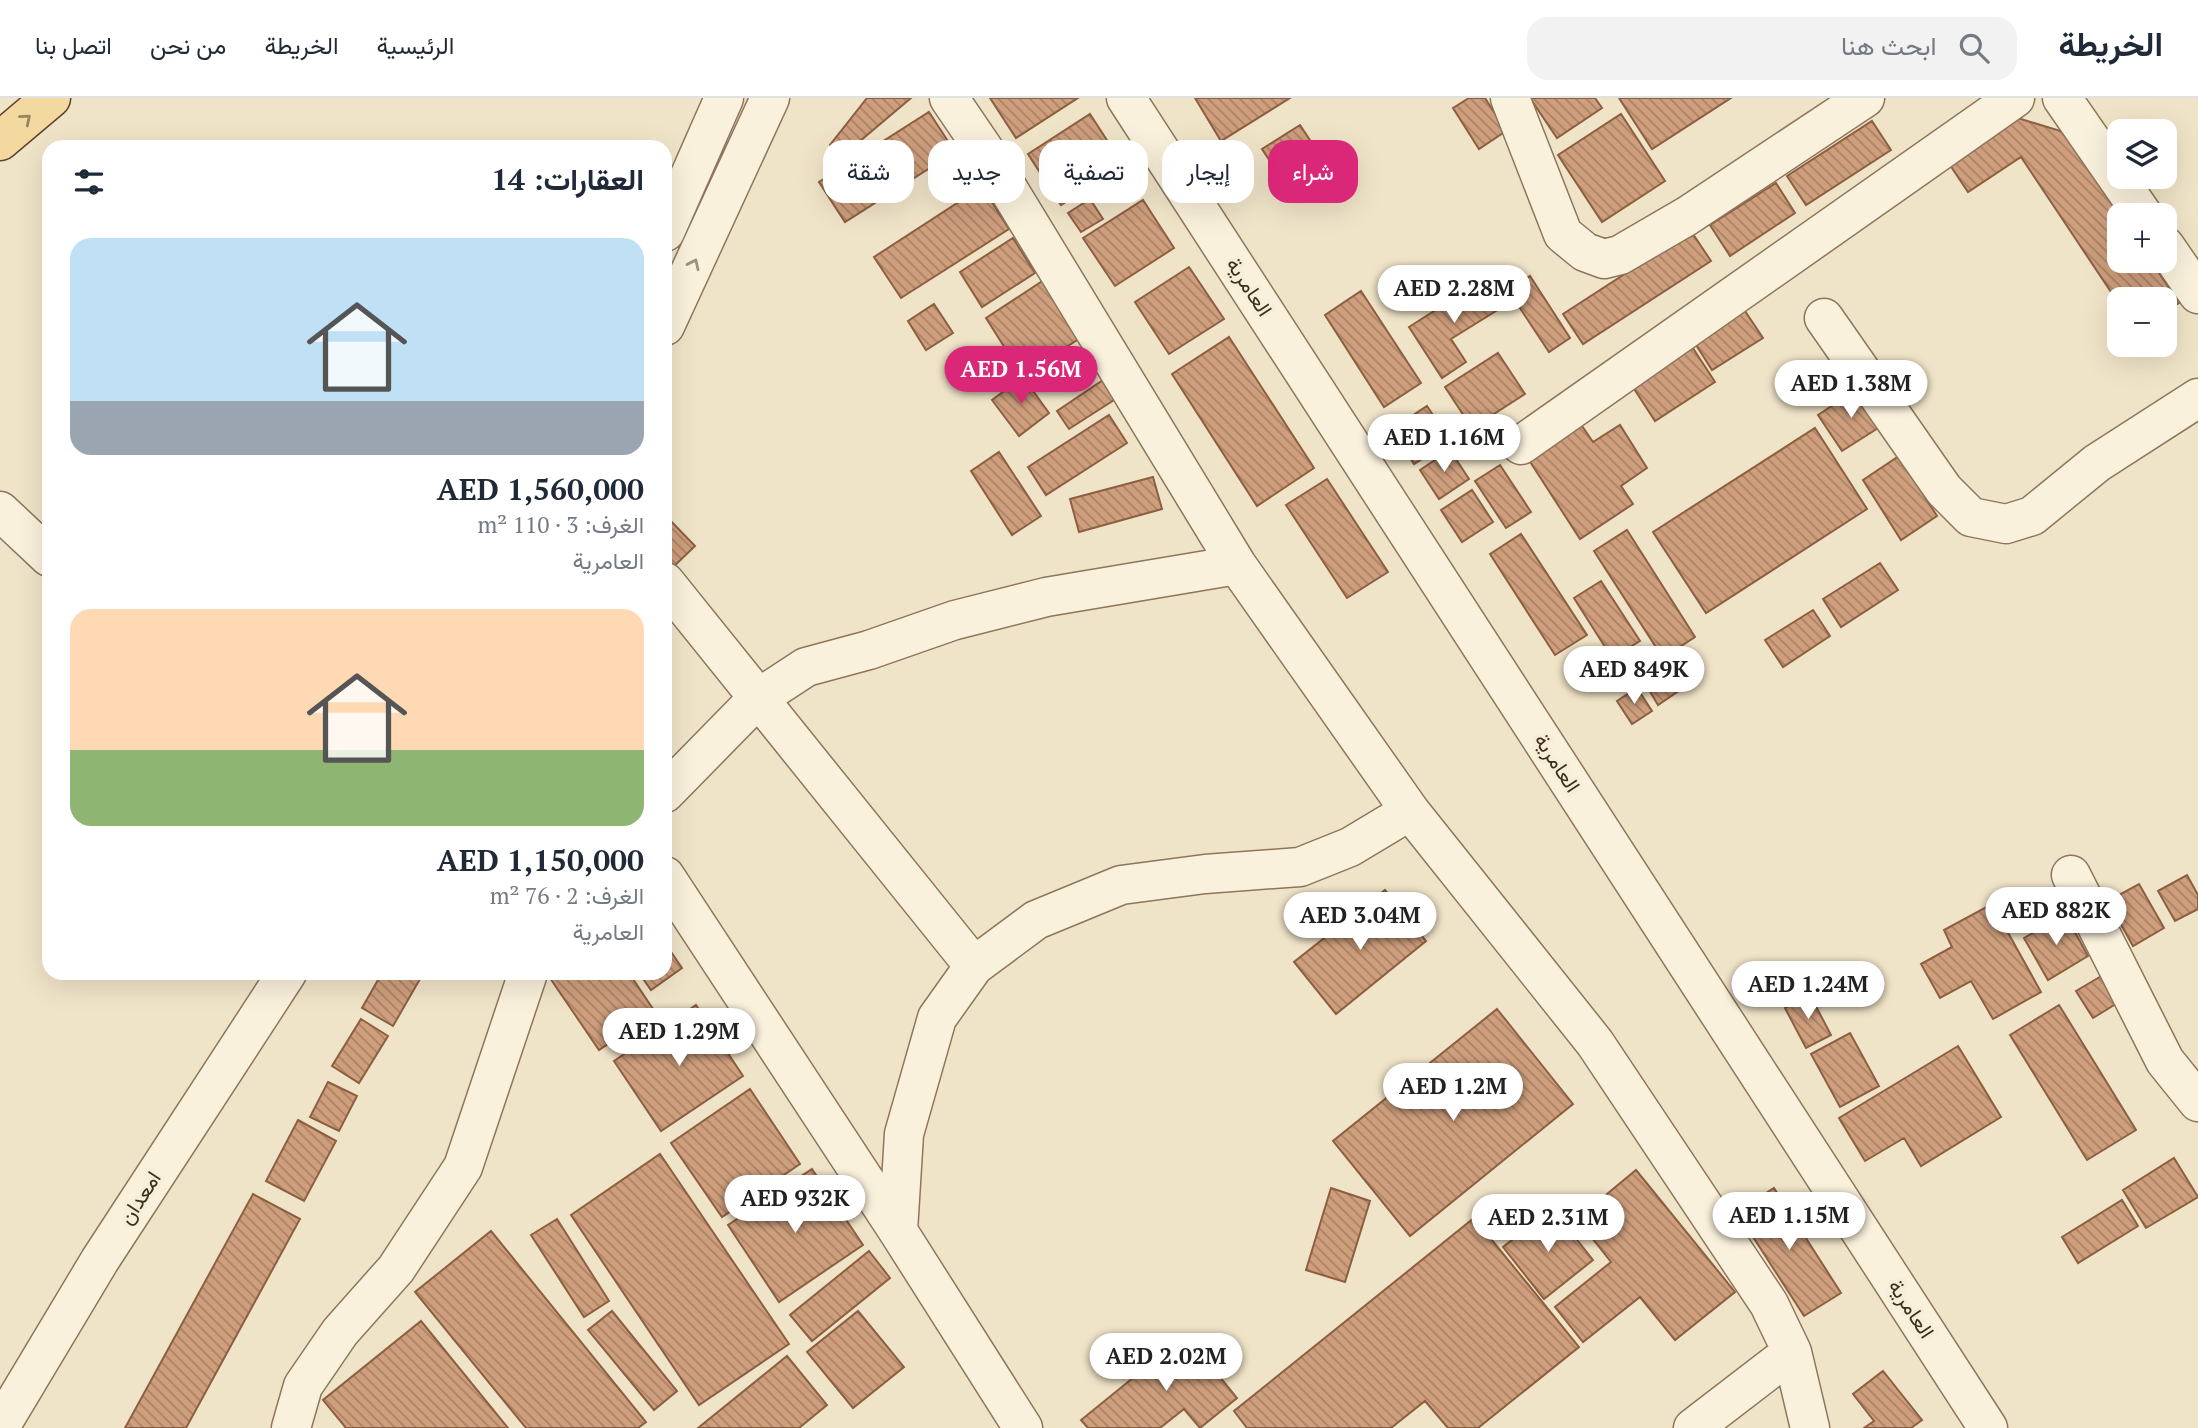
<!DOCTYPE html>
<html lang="ar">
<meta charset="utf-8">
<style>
body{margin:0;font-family:"PT Serif",Vazirmatn,serif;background:#f2f2f3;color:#1f2937;direction:rtl;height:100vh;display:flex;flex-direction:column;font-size:26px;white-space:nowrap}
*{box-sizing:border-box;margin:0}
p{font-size:23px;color:#747a83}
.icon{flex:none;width:38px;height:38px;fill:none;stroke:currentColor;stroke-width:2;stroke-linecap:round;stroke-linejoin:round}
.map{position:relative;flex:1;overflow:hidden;direction:ltr}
.details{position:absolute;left:42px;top:42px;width:630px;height:840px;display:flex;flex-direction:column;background:#fff;border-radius:21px;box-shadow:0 7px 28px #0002;direction:rtl}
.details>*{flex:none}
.hud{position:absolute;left:693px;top:42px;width:665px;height:63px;direction:rtl;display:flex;gap:14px}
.controls{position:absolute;left:2107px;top:21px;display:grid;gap:14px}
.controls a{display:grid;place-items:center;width:70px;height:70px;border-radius:14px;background:#fff;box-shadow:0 7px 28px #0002;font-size:35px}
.price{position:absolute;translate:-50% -60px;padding:0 16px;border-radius:24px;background:#fff;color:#222;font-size:23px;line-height:46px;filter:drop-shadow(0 2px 4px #0008)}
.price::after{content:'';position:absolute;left:50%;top:42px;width:21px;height:16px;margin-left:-10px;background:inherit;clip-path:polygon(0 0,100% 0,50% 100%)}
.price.current{background:#db2777;color:#fff}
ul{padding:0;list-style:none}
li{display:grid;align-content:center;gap:14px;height:371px;padding:0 28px}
li span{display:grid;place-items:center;height:217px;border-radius:21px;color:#555}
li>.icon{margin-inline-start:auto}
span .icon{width:126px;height:126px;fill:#fffc;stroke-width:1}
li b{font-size:30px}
h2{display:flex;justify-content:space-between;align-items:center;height:84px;padding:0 28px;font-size:30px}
.chip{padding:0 24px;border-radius:21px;background:#fff;box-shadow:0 7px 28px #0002;font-size:24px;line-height:63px}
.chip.current{background:#db2777;color:#fff}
header{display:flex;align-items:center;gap:42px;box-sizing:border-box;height:98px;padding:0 35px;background:#fff;border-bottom:2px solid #e0e1e3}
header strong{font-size:33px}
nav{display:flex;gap:38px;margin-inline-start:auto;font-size:24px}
.search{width:490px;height:63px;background:#f2f2f3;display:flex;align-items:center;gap:18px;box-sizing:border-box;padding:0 24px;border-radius:21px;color:#747a83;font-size:26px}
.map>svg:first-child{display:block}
.building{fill:url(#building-back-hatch);stroke:#8d5f41;stroke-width:2}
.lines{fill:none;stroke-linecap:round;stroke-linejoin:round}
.minor-casing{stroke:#8d765c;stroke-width:41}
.major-casing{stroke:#5b4430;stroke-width:41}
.minor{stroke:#faf1dc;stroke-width:38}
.major{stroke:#f3d9a0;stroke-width:38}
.oneway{stroke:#988460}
.oneway2{stroke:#9c907e}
.labels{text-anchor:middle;stroke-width:7;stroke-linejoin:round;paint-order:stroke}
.street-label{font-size:21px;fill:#3d2e20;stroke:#f7eed8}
</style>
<header>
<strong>الخريطة</strong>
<div class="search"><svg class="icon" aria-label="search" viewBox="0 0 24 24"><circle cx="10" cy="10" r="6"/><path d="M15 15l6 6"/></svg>ابحث هنا</div>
<nav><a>الرئيسية</a><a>الخريطة</a><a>من نحن</a><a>اتصل بنا</a></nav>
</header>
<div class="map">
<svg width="2198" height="1330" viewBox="0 0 2198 1330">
<defs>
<pattern id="building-back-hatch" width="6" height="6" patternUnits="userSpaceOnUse" patternTransform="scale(1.75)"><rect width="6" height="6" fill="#cf9f7d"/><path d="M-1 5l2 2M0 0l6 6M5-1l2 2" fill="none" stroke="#a98266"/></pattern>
</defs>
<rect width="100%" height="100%" fill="#f0e4c8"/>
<!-- building -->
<path class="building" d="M867,0H911L841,59L830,47Z
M990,0H1078L1016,40Z
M1195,0H1290L1221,43Z
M1469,0H1485L1506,33L1479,51L1453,10Z
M1530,0H1595L1602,10L1557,40Z
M1619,0H1731L1652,51Z
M929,14L955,54L845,124L819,84Z
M1090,16L1123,67L1061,107L1028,56Z
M1621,16L1665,83L1602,124L1558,57Z
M2011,18L2064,34L2120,117L2119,163H2151L2179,205L2165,214V201H2119V206L2021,59L1968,94L1946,61Z
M1872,23L1891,52L1806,107L1787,78Z
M1300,27L1327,68L1289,92L1262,51Z
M1776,85L1795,115L1730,158L1710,127Z
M982,89L1009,131L901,200L874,159Z
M1090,101L1103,121L1081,134L1068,115Z
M1143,102L1174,150L1115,188L1083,140Z
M1691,133L1711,163L1583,246L1563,216Z
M1013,140L1035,175L982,209L960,174Z
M1189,169L1224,221L1169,256L1135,204Z
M1530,178L1570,240L1549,254L1508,192Z
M1486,180L1504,208L1451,241L1466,264L1442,280L1409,229Z
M1044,182L1082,239L1022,277L986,220Z
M1361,193L1421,285L1384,309L1325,217Z
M934,206L953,235L926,252L908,223Z
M1741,207L1763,240L1712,272L1691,239Z
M1229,239L1314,370L1257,408L1172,276Z
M1689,244L1715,284L1655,323L1629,283Z
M1498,255L1525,296L1472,330L1445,289Z
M1112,276L1125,295L1069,331L1057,313Z
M1023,279L1049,315L1019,338L992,302Z
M1859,290L1883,327L1842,353L1818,317Z
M1427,308L1450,343L1414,366L1392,331Z
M1109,317L1127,345L1046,397L1028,369Z
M1580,325L1593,344L1620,327L1647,370L1621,388L1633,406L1580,441L1527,359Z
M1815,330L1867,411L1706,515L1653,434Z
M1450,352L1469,381L1439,401L1420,372Z
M999,354L1041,418L1012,437L971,373Z
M1899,358L1937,418L1901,442L1863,382Z
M1500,367L1531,414L1506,430L1475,383Z
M1153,379L1162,411L1079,434L1070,401Z
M1327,381L1388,474L1347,500L1286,407Z
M1472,392L1493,424L1462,444L1441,412Z
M665,417L695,448L665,477Z
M1627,432L1695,539L1663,560L1594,453Z
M1521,436L1587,537L1555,557L1490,456Z
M1880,465L1898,492L1841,529L1823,501Z
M1601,483L1640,543L1612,560L1574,500Z
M1813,512L1830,538L1783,569L1765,542Z
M1669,570L1683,590L1658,607L1645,585Z
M1637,590L1652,613L1632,626L1617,603Z
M2187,777L2198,797V811L2175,823L2158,793Z
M2139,786L2164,830L2133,848L2108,803Z
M1385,792L1426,843L1336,916L1294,864Z
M1992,806L2041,894L1993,921L1971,883L1940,900L1921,866L1952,849L1944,832Z
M2065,816L2088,858L2048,882L2024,840Z
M665,845L682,870L651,892L639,875H665Z
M382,875H408L420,881L393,928L362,910Z
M557,875H629L655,914L599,952L550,880Z
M2103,877L2119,904L2093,920L2076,893Z
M1810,897L1831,937L1806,950L1785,910Z
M696,907L743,978L661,1033L614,963Z
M2059,907L2136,1032L2087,1062L2010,937Z
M1497,911L1573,1006L1410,1138L1333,1043Z
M361,921L388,938L359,985L332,968Z
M1850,935L1879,988L1840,1009L1811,956Z
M1958,948L2001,1019L1921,1068L1904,1040L1865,1063L1839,1020Z
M328,984L357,998L339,1033L310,1019Z
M750,991L800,1066L722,1119L671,1045Z
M298,1022L336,1043L304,1103L266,1083Z
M660,1056L789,1246L699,1307L571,1117Z
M2174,1060L2198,1099L2146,1130L2123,1092Z
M812,1071L863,1147L779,1204L728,1127Z
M1636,1072L1735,1194L1675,1242L1640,1199L1583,1244L1555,1209L1611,1164L1577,1121Z
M1331,1090L1370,1103L1345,1184L1306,1172Z
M1774,1090L1841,1195L1804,1218L1737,1114Z
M253,1096L300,1121L186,1330H125Z
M2122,1102L2138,1128L2078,1165L2062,1139Z
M1552,1110L1593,1162L1544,1201L1503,1149Z
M1474,1120L1579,1249L1478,1330H1448L1425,1303L1391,1330H1247L1234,1313Z
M557,1121L609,1203L584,1219L531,1137Z
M491,1133L646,1324L638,1330H526L415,1194Z
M869,1153L890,1180L812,1243L790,1217Z
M612,1213L677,1293L654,1312L588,1232Z
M858,1213L904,1269L853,1310L807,1254Z
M421,1223L508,1330H346L323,1302Z
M1186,1237L1237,1300L1200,1330L1184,1311L1160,1330H1088L1081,1322Z
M787,1258L827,1307L799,1330H698Z
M1883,1273L1922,1322L1911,1330H1864L1874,1323L1853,1296Z"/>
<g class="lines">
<defs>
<path id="minor" d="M949,0L987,56L1237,467L1410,713L1595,945L1769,1206L1792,1254L1810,1330
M1126,0L1988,1330
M1510,0L1563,136L1585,154L1604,161L1620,157L1687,118L1865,0
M2062,0L2143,117
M665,134L724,0
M2165,148L2198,196
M1824,220L1944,392L1971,419L2006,426L2032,418L2097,365L2198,300
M665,228L770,0
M1521,347L2015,0
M0,413L49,459
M665,484L974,868
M665,695L757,601L806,569L869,552L955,522L1046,499L1237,467
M2071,777L2165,963L2198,1004
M665,778L898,1133L1023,1330
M898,1133L904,1036L937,920L974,868L1036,822L1121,787L1205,776L1300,769L1350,749L1410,713
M0,1329L100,1162L287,875
M291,1330L303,1288L340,1234L396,1171L463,1069L528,875
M1693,1330L1792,1254"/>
<path id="major" d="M0,43L51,0"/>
</defs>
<!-- minor casing -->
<use href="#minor" class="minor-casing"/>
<!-- major casing -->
<use href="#major" class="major-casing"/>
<!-- minor -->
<use href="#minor" class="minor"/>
<!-- major -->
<use href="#major" class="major"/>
</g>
<!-- one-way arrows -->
<defs><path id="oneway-chevron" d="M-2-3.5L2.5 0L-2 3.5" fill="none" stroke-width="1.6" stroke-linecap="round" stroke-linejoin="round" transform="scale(1.75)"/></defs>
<use class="oneway" href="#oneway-chevron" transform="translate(26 21) rotate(-40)"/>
<use class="oneway2" href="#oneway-chevron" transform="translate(694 166) rotate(-65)"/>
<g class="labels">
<!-- street labels -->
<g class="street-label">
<text transform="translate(1249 189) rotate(57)" y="7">العامرية</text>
<text transform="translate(1557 665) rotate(57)" y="7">العامرية</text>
<text transform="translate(140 1100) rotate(-57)" y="7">امعدان</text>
<text transform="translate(1911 1211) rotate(57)" y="7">العامرية</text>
</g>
</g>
</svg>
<div class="controls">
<a><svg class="icon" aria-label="layers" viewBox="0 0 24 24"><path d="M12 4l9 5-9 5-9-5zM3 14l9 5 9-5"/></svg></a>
<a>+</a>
<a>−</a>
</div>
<b class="price" style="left:1454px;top:227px">AED 2.28M</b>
<b class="price current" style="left:1021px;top:308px">AED 1.56M</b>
<b class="price" style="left:1851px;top:322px">AED 1.38M</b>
<b class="price" style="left:1444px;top:376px">AED 1.16M</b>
<b class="price" style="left:1634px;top:608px">AED 849K</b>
<b class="price" style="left:2056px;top:849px">AED 882K</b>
<b class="price" style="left:1360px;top:854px">AED 3.04M</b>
<b class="price" style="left:1808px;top:923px">AED 1.24M</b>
<b class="price" style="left:679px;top:970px">AED 1.29M</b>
<b class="price" style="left:1453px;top:1025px">AED 1.2M</b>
<b class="price" style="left:795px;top:1137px">AED 932K</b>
<b class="price" style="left:1789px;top:1154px">AED 1.15M</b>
<b class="price" style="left:1548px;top:1156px">AED 2.31M</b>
<b class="price" style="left:1166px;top:1295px">AED 2.02M</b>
<div class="hud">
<a class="chip current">شراء</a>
<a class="chip">إيجار</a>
<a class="chip">تصفية</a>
<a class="chip">جديد</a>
<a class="chip">شقة</a>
</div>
<section class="details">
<h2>العقارات: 14<svg class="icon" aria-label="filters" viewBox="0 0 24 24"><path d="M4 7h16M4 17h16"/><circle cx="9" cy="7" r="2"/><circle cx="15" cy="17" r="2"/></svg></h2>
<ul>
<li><span style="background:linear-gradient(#bfe0f5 75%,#9aa5b1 0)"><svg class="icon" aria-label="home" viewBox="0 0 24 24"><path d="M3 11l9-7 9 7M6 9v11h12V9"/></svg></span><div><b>AED 1,560,000</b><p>الغرف: 3 · 110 m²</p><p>العامرية</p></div></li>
<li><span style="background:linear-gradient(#ffd9b3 65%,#8fb573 0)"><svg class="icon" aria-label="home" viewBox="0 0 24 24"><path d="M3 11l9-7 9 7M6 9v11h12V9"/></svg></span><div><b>AED 1,150,000</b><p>الغرف: 2 · 76 m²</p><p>العامرية</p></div></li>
</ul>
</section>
</div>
